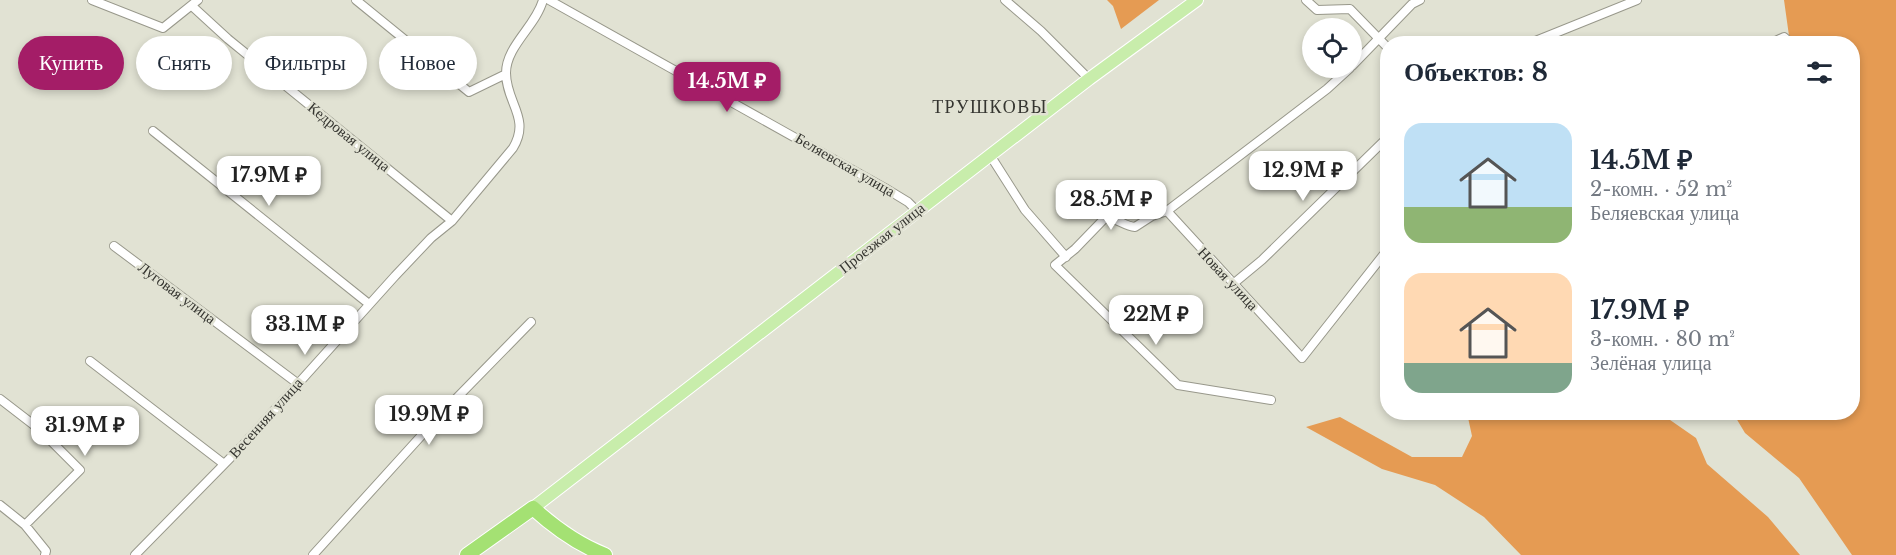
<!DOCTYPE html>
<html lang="ru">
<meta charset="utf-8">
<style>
body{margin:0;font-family:"Libre Baskerville",serif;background:#f6f6f7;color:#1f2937;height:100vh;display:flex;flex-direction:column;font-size:22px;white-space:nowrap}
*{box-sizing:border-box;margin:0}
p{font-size:20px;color:#747a83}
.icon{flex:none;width:33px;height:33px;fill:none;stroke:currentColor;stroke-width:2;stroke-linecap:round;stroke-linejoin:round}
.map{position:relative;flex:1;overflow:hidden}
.side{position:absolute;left:1380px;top:36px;width:480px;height:384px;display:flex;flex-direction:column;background:#fff;border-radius:24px;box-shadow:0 3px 9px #0003}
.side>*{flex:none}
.top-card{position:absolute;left:18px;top:36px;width:570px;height:54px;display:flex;gap:12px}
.tools{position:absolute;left:1302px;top:18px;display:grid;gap:12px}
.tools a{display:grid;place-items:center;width:60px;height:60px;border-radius:50%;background:#fff;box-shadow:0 3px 9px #0003;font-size:30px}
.price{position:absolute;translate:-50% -51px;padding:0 14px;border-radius:12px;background:#fff;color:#222;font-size:20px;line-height:39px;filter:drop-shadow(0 2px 3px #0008)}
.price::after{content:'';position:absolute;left:50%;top:36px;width:18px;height:14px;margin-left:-9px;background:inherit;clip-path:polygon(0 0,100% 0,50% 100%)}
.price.selected{background:#a41d67;color:#fff}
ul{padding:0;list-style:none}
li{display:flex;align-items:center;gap:18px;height:150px;padding:0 24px}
li span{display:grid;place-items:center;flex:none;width:168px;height:120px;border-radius:18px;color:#555}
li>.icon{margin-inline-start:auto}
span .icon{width:72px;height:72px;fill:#fffc;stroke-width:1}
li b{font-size:26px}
h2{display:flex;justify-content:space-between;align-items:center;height:72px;padding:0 24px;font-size:26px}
.chip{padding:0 21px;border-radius:27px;background:#fff;box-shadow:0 3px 9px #0003;font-size:21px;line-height:54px}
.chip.selected{background:#a41d67;color:#fff}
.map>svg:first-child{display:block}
.forest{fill:#e59b53}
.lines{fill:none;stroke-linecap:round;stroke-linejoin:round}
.street-casing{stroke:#98988b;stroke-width:10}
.primary-casing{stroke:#fff;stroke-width:14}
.highway-casing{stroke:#fff;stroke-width:16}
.street{stroke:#fff;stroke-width:8}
.primary{stroke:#c8edab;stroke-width:12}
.highway{stroke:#a4e173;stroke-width:14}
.labels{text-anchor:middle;stroke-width:5;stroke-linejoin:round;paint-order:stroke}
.street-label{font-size:15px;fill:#353530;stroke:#e1e2d3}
.quarter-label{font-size:18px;letter-spacing:1.5px;fill:#353530;stroke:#e1e2d3}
</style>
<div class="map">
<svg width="1896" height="555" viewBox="0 0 1896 555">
<rect width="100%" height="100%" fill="#e1e2d3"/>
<!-- forest -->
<path class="forest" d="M1107,0H1159L1121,29L1113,6Z
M1784,0H1896V555H1852L1799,478L1745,433L1733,413L1852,412V44L1790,43Z
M1467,413H1660L1696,438L1707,464L1768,517L1800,555H1521L1484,517L1435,485L1382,469L1306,427L1340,417L1412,457H1462L1472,436Z"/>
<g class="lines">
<defs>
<path id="street" d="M92,0L163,28L198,0
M356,0L469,92L506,74
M549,0L885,188L908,202L917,211
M1005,0L1041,31L1089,79
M1306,0L1317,10L1350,9L1388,48
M192,6L228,39L452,221
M1528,44L1637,0
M1769,44L1784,37L1792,44
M1352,66L1412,4L1420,0
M1350,68L1327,89L1167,211L1302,358L1388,249
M153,131L369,304
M990,155L1025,210L1066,257
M1167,211L1152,216L1135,227C1124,226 1116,217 1105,218L1075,249L1055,265L1178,385L1271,400
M114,246L297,383
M1233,284L1262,260L1388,137
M90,361L224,464
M0,399L39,429L80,470L25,525
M0,505L25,525L46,551L45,555
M135,555L243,445L395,276L431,238L452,221L513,148C531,118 506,103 506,73C506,46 536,26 543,0
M313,555L441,414L531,322"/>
<path id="primary" d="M533,508L1089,79L1197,0"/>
<path id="highway" d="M467,555L533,508C555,528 577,544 605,555"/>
</defs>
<!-- street casing -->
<use href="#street" class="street-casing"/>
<!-- primary casing -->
<use href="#primary" class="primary-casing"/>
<!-- highway casing -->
<use href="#highway" class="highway-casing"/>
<!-- street -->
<use href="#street" class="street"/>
<!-- primary -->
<use href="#primary" class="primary"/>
<!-- highway -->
<use href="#highway" class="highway"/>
</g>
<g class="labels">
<!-- street labels -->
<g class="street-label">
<text transform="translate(349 137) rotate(39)" y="5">Кедровая улица</text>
<text transform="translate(845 165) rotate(30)" y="5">Беляевская улица</text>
<text transform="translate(882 238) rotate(-38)" y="5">Проезжая улица</text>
<text transform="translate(1228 279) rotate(47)" y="5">Новая улица</text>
<text transform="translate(177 293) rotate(37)" y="5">Луговая улица</text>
<text transform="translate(266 418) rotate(-48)" y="5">Весенняя улица</text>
</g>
<!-- quarter labels -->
<g class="quarter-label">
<text x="990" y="113">ТРУШКОВЫ</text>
</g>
</g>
</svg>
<div class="tools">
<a><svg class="icon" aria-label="locate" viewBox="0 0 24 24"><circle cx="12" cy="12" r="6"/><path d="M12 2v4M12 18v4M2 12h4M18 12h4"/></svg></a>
</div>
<b class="price selected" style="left:727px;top:113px">14.5M ₽</b>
<b class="price" style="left:1303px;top:202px">12.9M ₽</b>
<b class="price" style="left:269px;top:207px">17.9M ₽</b>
<b class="price" style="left:1111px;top:231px">28.5M ₽</b>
<b class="price" style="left:1156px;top:346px">22M ₽</b>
<b class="price" style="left:305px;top:356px">33.1M ₽</b>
<b class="price" style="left:429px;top:446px">19.9M ₽</b>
<b class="price" style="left:85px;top:457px">31.9M ₽</b>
<div class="top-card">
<a class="chip selected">Купить</a>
<a class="chip">Снять</a>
<a class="chip">Фильтры</a>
<a class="chip">Новое</a>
</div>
<section class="side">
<h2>Объектов: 8<svg class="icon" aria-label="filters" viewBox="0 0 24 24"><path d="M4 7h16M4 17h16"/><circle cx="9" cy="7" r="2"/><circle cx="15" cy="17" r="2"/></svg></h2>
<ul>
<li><span style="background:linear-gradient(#bfe0f5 70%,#8fb573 0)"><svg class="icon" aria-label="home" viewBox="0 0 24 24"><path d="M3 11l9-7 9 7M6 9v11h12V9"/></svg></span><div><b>14.5M ₽</b><p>2-комн. · 52 m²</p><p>Беляевская улица</p></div></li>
<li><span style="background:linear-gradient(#ffd9b3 75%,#7fa58c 0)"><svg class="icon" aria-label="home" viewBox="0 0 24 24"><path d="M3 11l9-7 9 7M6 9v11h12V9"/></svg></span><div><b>17.9M ₽</b><p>3-комн. · 80 m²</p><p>Зелёная улица</p></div></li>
</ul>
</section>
</div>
